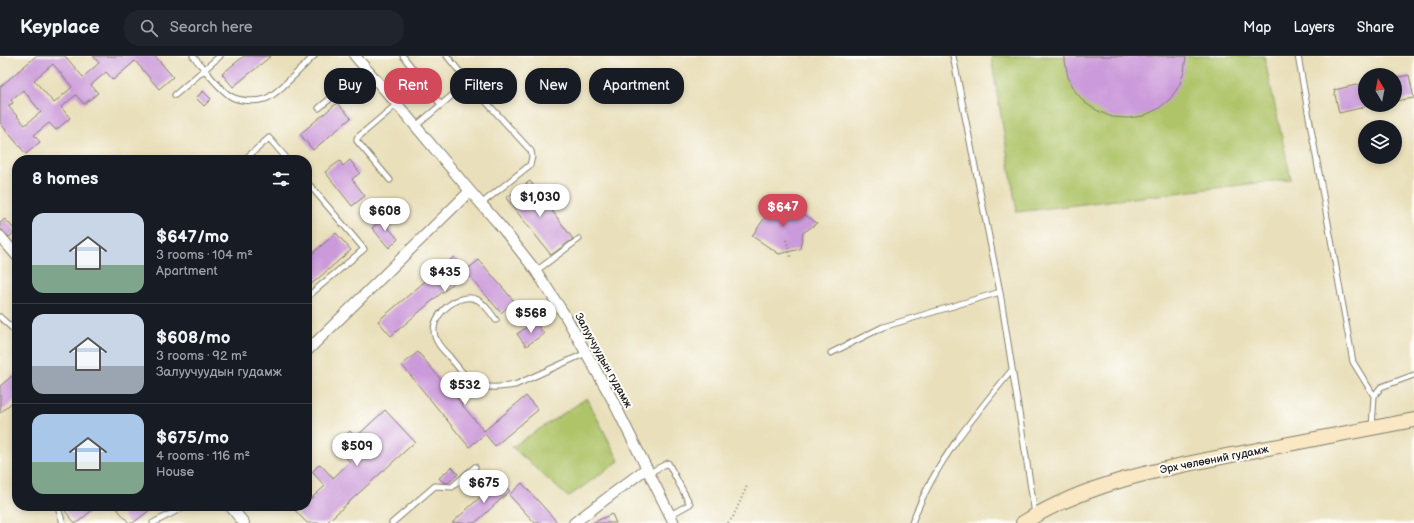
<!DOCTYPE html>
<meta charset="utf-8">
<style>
body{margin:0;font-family:"Balsamiq Sans",sans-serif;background:#20242c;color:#f1f3f6;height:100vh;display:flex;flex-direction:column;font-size:15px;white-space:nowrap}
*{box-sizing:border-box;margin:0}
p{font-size:13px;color:#9ea1a6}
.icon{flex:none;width:22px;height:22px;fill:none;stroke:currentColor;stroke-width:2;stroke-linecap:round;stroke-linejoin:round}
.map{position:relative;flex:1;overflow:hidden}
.details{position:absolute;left:12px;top:99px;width:300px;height:356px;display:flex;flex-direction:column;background:#171b24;border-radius:16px;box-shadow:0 2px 6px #0003}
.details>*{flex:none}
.top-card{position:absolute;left:324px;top:12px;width:380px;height:36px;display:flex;gap:8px}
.needle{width:26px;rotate:350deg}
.controls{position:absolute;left:1358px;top:12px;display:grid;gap:8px}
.controls a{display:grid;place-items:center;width:44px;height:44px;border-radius:50%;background:#171b24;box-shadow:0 2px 6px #0003;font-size:20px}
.price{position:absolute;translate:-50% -34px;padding:0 9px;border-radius:14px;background:#fff;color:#222;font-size:13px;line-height:26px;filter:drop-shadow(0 1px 2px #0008)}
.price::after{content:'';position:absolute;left:50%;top:24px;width:12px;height:9px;margin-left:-6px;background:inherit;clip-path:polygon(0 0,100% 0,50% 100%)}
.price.active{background:#d1495b;color:#fff}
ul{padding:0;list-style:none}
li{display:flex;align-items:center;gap:12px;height:100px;padding:0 20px}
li+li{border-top:1px solid #363941}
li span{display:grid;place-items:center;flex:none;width:112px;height:80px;border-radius:12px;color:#555}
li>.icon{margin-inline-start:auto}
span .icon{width:48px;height:48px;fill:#fffc;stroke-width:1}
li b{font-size:17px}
h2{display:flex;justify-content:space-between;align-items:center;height:48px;padding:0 20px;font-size:17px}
.tag{padding:0 14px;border-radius:16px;background:#171b24;box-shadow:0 2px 6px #0003;font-size:14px;line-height:36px}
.tag.active{background:#d1495b;color:#fff}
header{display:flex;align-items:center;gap:24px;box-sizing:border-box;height:56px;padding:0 20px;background:#171b24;border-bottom:1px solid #363941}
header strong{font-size:19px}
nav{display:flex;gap:22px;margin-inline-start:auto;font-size:14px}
.search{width:280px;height:36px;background:#20242c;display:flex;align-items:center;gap:10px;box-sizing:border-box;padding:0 14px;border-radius:16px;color:#9ea1a6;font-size:15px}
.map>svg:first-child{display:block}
.green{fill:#afc469;stroke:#667042}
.building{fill:#cb9ada;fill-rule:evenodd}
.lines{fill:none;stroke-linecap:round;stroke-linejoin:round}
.service-casing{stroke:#827e6b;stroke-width:7}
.minor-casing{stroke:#827e6b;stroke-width:12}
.secondary-casing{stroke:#827e6b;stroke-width:16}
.path{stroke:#827e6b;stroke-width:2;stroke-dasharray:1 3;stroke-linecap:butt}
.service{stroke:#fff;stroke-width:5}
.minor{stroke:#fff;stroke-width:10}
.secondary{stroke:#fae7c3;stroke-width:14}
.labels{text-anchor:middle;stroke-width:4;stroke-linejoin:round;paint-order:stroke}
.street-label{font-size:11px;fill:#1c1c1c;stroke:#fdfcf7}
</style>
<header>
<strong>Keyplace</strong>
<div class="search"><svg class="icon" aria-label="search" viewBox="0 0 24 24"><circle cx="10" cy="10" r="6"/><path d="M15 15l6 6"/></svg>Search here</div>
<nav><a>Map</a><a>Layers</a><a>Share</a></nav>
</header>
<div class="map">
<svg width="1414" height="467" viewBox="0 0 1414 467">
<rect width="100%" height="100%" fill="#fdfcf7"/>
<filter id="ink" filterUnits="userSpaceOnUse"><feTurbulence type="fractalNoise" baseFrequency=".025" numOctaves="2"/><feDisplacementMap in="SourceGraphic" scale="8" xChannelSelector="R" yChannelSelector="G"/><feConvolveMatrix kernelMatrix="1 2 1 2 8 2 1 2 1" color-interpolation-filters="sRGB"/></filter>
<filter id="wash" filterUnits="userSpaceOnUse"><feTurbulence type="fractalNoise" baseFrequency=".012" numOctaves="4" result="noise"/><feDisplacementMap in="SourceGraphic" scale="16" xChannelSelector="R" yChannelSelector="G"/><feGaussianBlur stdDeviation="0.9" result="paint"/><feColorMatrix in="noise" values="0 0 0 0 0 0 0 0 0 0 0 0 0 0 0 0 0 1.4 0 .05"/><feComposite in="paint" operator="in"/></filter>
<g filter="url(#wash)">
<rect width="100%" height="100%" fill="#e9dfba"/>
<!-- green -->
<path class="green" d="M991,0H1264L1291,123L1017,156Z
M587,342L619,405L568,441L512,391Z"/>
<g id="blocks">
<!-- building -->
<path class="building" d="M36,0H65L83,21L99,7L93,0H155L173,21L159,33L135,5L113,24L106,16L91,29L98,37L84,48L76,39L61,51L70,62L56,74L49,67L34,79L40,86L26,98L0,67V31ZM53,8L72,31L54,47L34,24ZM23,34L41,56L25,69L8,50L13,47L11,44Z
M244,0H271L233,31L222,18Z
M1065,0H1186L1184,16L1179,30L1170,43L1158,53L1143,60L1128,62L1112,61L1098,55L1085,47L1075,35L1068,21L1065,5Z
M1409,19L1414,42L1395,45V22Z
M1365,27V51L1339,57L1334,34Z
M203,35L211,43L204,50L196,42Z
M337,47L351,62L313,94L300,78Z
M350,104L360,117L352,123L365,140L352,150L325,116L340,105L343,110Z
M530,125L573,183L551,199L506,142Z
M784,145L817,167L803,177L800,193L779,198L752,180L775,147Z
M385,161L391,167L387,170L398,183L389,192L372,172Z
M5,163L16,175L9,181L0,172V167Z
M336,177L351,194L307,232V202Z
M454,201L465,215L479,204L514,245L501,257L466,216L391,280L378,265Z
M535,265L544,278L526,290L517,278Z
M418,296L484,375L526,340L538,354L495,390L485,378L469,391L402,309Z
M17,316V342L0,357V330Z
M385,354L415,386L326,467H307L291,450H307V446L325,430L312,416L320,408L333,422L350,406L335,389L350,375L356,381Z
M452,411L458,418L448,427L443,426L439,422Z
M499,424L510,435L475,467H452Z
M522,427L558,467H535L509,439Z
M71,450H97L77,467H75L65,455Z
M115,450H155L133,467H129Z
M612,458L616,467H592Z"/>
</g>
</g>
<g filter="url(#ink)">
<use href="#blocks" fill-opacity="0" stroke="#827e6b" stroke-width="1"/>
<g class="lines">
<defs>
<path id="service" d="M193,0C202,10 220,35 232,41C240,45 256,46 265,43C276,40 304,9 314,0
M403,0L441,49
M447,0L468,26
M953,0L1000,236L1035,458
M1298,0L1353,306L1374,340
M175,39L220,0
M319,52L366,13
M416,70L468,26L531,95L532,101L530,109L481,148
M244,104L269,82L288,104
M390,124L357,85V82L397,48
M307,126L364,193L307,241
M536,215L579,183
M0,261L13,273L17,274
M496,264C491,257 485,248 478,244C460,235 434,256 434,274C434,285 442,293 449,300C471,328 478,336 515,329L586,297
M831,297L883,271L1000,236
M1372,371L1374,340L1381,331L1414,319
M649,417L668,407L690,448L670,459
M58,450L59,455L63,467
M153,467L186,450
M392,467L435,430L452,431L475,411
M912,467C933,409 973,361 1012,314"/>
<path id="minor" d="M355,0L397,48L470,135L503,173L536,215L566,261L612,343L674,467
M0,180L17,200
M307,295L470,135
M230,450L244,467
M574,467L647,412"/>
<path id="secondary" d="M1023,467C1089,425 1171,411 1247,396C1303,385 1358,375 1414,364"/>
</defs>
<!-- service casing -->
<use href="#service" class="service-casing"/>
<!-- minor casing -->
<use href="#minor" class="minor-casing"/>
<!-- secondary casing -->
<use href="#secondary" class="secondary-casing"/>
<!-- path -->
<path class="path" d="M786,184L791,202
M728,467L733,461L747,430"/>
<!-- service -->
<use href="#service" class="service"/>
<!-- minor -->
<use href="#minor" class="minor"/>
<!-- secondary -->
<use href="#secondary" class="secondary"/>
</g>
</g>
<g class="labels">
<!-- street labels -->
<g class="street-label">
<text transform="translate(604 304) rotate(61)" y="4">Залуучуудын гудамж</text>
<text transform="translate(1214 403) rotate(-11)" y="4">Эрх чөлөөний гудамж</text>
</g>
</g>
</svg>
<div class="controls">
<a><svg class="needle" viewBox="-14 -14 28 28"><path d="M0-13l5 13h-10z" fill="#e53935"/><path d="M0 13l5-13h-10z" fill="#9ea1a6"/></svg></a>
<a><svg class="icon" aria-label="layers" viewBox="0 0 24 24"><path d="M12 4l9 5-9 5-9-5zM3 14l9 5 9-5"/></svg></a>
</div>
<b class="price" style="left:540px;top:162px">$1,030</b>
<b class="price active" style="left:783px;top:172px">$647</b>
<b class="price" style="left:385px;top:176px">$608</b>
<b class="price" style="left:445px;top:237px">$435</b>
<b class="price" style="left:531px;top:278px">$568</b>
<b class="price" style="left:465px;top:350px">$532</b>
<b class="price" style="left:357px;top:411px">$509</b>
<b class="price" style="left:484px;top:448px">$675</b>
<div class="top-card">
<a class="tag">Buy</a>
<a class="tag active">Rent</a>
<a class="tag">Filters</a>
<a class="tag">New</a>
<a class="tag">Apartment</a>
</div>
<section class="details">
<h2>8 homes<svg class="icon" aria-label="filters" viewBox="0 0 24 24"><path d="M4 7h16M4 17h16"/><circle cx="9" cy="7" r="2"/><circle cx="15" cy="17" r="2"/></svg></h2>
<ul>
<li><span style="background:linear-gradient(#c9d6e8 65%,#7fa58c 0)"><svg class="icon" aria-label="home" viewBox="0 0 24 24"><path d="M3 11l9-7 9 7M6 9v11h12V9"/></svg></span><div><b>$647/mo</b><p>3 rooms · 104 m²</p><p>Apartment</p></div></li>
<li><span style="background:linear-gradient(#c9d6e8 65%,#9aa5b1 0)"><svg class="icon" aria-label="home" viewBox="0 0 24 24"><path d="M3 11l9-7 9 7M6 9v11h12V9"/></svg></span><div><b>$608/mo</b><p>3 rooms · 92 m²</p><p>Залуучуудын гудамж</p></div></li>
<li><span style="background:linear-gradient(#a9c7e8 60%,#7fa58c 0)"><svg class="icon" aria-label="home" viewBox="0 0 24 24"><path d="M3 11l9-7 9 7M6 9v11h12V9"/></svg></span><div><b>$675/mo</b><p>4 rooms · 116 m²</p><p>House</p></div></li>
</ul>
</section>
</div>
